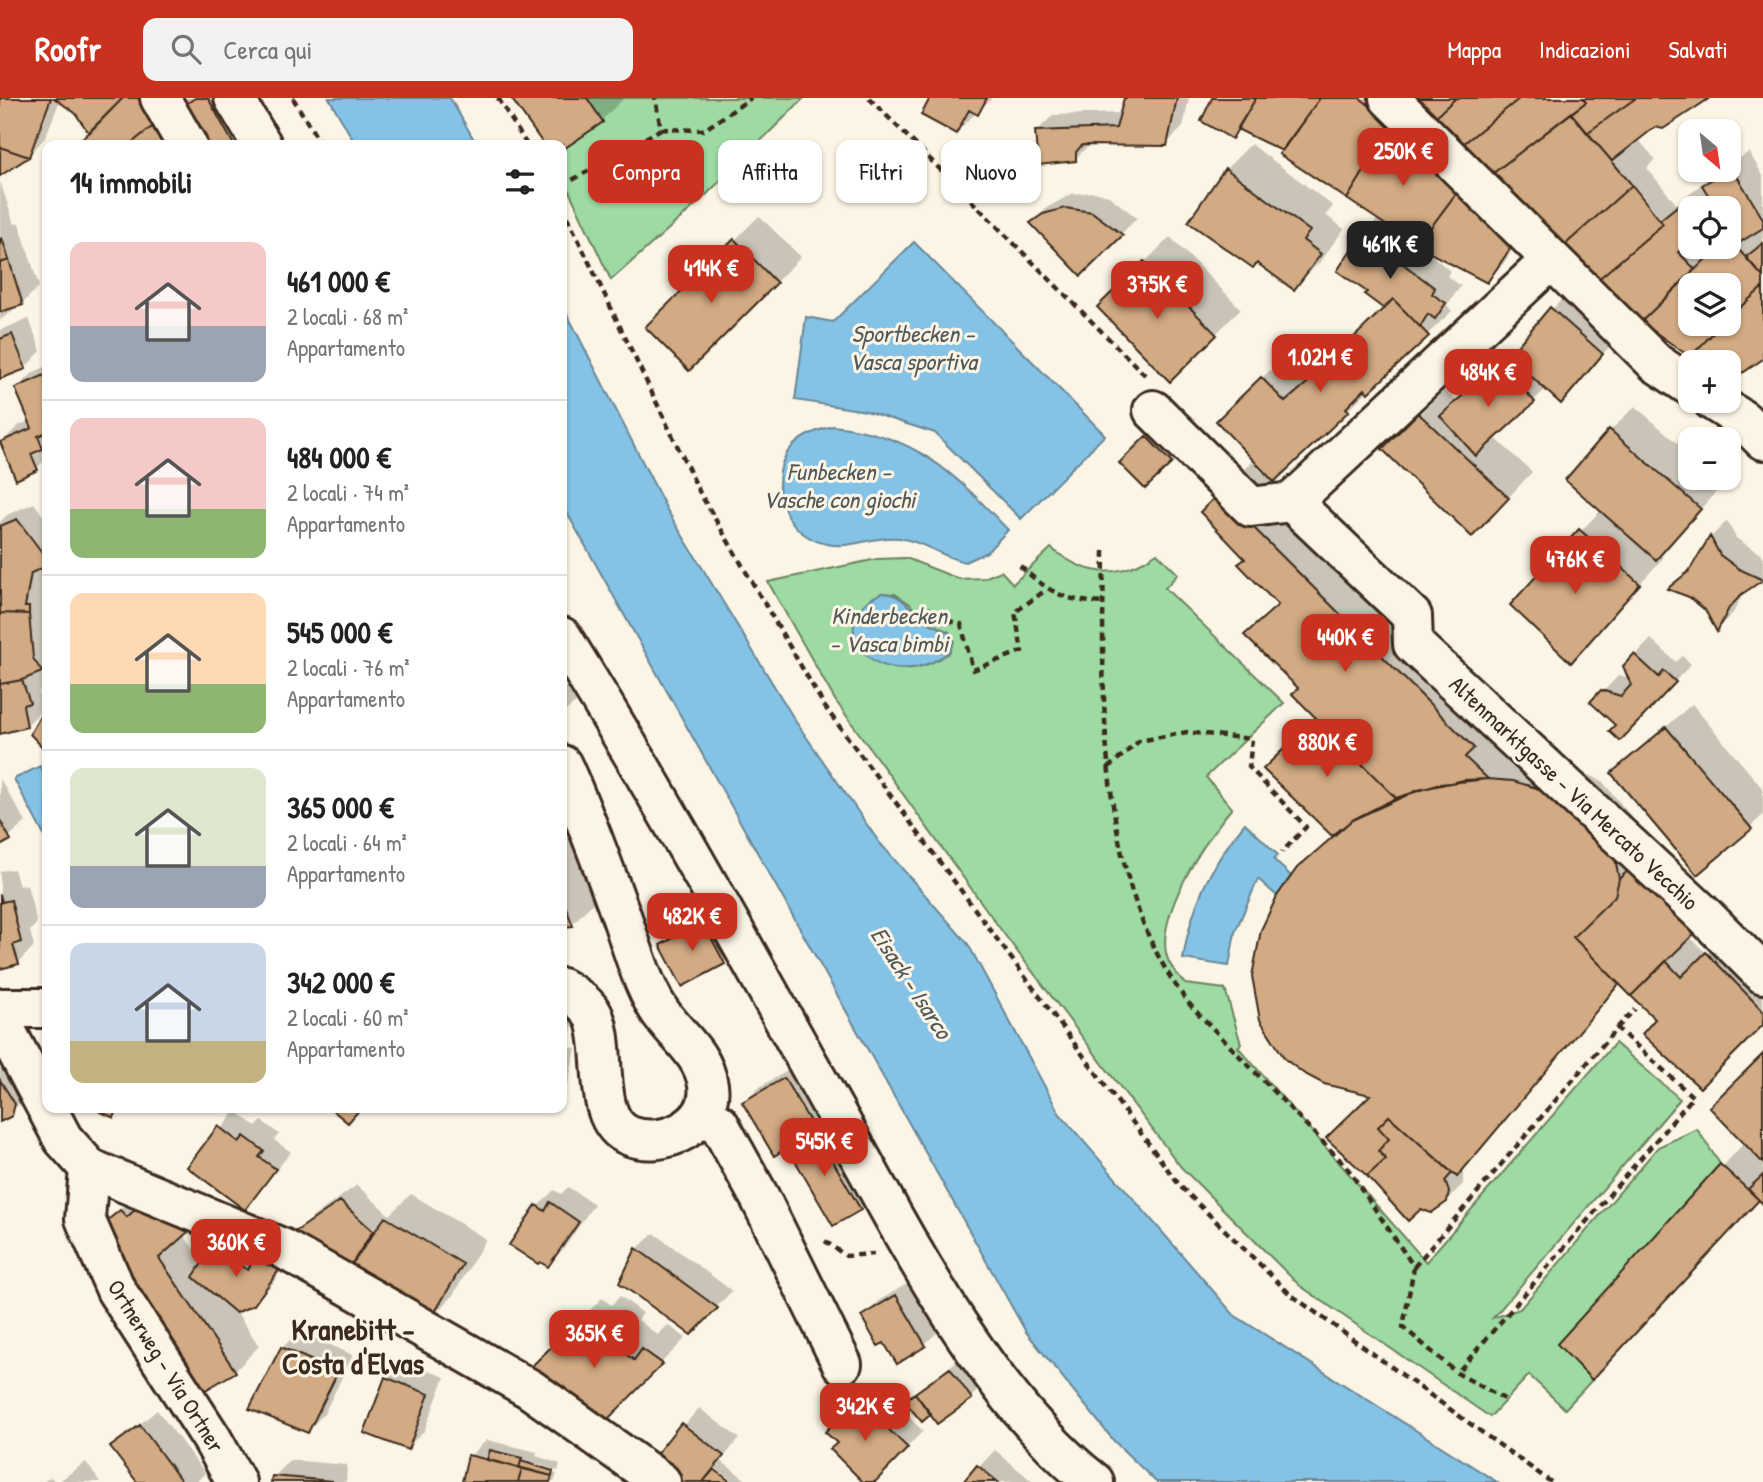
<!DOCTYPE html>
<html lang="it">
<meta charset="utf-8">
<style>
body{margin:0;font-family:"Patrick Hand",sans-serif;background:#f2f2f2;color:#222;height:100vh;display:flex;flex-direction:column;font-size:26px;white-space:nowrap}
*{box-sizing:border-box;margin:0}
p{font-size:23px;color:#767676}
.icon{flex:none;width:38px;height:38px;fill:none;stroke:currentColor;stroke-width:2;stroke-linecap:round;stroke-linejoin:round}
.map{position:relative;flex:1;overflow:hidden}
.details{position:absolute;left:42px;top:42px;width:525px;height:973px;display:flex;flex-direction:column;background:#fff;border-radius:14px;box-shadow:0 2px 5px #0004}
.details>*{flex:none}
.banner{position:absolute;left:588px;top:42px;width:665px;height:63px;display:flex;gap:14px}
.needle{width:46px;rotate:151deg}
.controls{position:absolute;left:1678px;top:21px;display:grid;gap:14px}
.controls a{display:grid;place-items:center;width:63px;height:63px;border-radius:14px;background:#fff;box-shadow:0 2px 5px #0004;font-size:35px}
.price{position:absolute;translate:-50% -60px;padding:0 16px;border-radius:14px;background:#c8321e;color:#fff;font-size:23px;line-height:46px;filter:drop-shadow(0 2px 4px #0008)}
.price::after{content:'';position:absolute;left:50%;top:42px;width:21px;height:16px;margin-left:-10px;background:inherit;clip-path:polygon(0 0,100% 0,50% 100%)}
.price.active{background:#222;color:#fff}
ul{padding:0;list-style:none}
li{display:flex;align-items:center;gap:21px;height:175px;padding:0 28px}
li+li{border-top:2px solid #e0e0e0}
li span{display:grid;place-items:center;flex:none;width:196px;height:140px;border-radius:14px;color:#555}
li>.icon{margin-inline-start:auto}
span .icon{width:84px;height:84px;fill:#fffc;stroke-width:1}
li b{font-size:30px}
h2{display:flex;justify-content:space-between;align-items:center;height:84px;padding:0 28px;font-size:30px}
.pill{padding:0 24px;border-radius:14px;background:#fff;box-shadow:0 2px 5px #0004;font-size:24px;line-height:63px}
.pill.active{background:#c8321e;color:#fff}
header{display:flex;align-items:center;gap:42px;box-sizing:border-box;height:98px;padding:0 35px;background:#c8321e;color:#fff}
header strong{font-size:33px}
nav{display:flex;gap:38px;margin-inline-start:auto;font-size:24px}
.search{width:490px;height:63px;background:#f2f2f2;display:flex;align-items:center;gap:18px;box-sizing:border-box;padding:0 24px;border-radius:14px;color:#767676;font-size:26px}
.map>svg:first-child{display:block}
.green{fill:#9ddba3;stroke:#6c8260;stroke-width:2;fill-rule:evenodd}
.water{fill:#85c3e6;stroke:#678696;stroke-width:2}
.shadow{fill:#0003;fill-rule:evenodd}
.building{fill:#d2aa83;stroke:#3b2a1e;stroke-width:2}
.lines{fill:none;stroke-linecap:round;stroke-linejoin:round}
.minor-casing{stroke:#3b2a1e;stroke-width:44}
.path{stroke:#3b2a1e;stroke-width:4.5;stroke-dasharray:7 5;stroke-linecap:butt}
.minor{stroke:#fcf5e5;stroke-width:38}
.labels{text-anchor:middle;stroke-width:6;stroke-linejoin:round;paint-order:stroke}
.street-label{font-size:23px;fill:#3b2a1e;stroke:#fcf5e5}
.water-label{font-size:24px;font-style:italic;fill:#51585a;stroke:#fcf5e5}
.district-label{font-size:30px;font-weight:bold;fill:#3b2a1e;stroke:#fcf5e5}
</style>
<header>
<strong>Roofr</strong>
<div class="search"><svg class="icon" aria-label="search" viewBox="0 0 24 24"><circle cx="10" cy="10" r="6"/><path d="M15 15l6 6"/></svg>Cerca qui</div>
<nav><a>Mappa</a><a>Indicazioni</a><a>Salvati</a></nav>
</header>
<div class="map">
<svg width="1763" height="1384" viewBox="0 0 1763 1384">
<rect width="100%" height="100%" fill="#fcf5e5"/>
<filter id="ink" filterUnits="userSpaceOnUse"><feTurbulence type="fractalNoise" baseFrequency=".0143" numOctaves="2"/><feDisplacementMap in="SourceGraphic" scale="14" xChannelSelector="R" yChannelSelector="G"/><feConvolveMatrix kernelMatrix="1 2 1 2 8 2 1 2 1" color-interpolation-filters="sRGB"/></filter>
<g filter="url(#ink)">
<!-- green -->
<path class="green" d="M587,0H804L700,103L611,182L562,78V52L603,24Z
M1051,450C1087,479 1118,482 1157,455L1178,476L1165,490L1284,605L1206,679L1232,710C1207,739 1150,824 1169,864C1172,871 1180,879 1185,886L1225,891L1241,946L1238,949L1426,1164L1615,945L1680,1001L1493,1220L1520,1211L1658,1049L1697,1031L1720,1066L1558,1246L1592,1282L1565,1311L1529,1277L1490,1319L1299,1187L1181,1069L1004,836L835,602L768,484L877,461L906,460L959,481L984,480L1001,473L1013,486ZM881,495L895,496L910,506L920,520L949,534L954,543L949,555C923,573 892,579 866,556Z"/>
<!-- water -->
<path class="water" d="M329,0H450L477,47H356Z
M914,144L1105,337L1021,421L935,335L866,313L795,302L806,219L833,224Z
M562,206L667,412L796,624L879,744L968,846L1059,1015L1234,1217L1497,1384H1156L1114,1343L1026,1234L562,406Z
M833,328C915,336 954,375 1008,432L987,454L965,464C942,459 923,443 899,440C880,438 864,445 845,447C801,451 771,411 781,369C787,344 810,334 833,328Z
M882,495C903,496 907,509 923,521C935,530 947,529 954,543L949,554C877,605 816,523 882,495Z
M40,668L47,682V743L14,681Z
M1245,725L1278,757L1274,762L1291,778L1277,798L1258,781L1235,834L1229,868L1183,861C1191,808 1211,766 1245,725Z"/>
<!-- shadow -->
<path class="shadow" d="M0,0H194V3L198,0H233L246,47H78L91,34L76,14L60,2L45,40L28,58L0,76Z
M513,0H624L602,22L562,50V47H546Z
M932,0H992L956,34Z
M1126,0H1189L1183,29L1166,46L1091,45L1075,61L1036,34L1053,17L1122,15Z
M1214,0H1707L1655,27L1638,41L1655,61L1647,70L1677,107L1712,77L1721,72H1729V67L1749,54L1763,78V259L1758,263L1729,277V264H1702L1691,257L1596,183L1532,123L1503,166L1486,183L1420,147L1450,173L1447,178L1461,188L1447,207L1452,213L1272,384L1505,617L1559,664L1602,683L1631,718L1639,735L1643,759L1658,745L1721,807L1689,838L1707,856L1732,830L1763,863V925L1657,921L1621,885L1463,1071V1086L1446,1103L1373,996L1298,771L1333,737L1265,671L1318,619L1301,590L1247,537L1279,505L1247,460L1202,414L1252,364L1263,375L1266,373L1243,298L1287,256L1310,281L1386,210L1369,193L1339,172L1363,136L1379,120L1289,46L1240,30L1232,39ZM1690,110H1729V129L1734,137L1729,141V149H1690ZM1690,187H1729V226H1690Z
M1251,46L1333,108L1326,117L1344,131L1319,165L1294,190L1258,163L1190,124L1226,71Z
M0,83L14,126L19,125L39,188L23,205L12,208L13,213L0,222Z
M1094,94L1109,98L1137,120L1082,175L1032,125L1048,109L1072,96Z
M759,118L801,159L689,271L648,229Z
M1170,139L1241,211L1170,281L1100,209Z
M1568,194L1619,238L1561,303L1547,290L1494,339L1532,374L1497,412L1385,351L1444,292L1457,304L1518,250Z
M29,221L41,253L25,270L0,279V232Z
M47,268V360L37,370L1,345L18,328L31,322L17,290L34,274Z
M1635,308L1690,356V380H1718L1724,385L1659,457L1663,460L1571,562L1512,507L1601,412L1610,333Z
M1155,332L1178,356L1145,389L1121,365Z
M34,405L47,423V466L41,493H45L47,567L41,573L45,587L39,593L41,613L25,629L0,635V424L7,417Z
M1727,423L1736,440L1763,458V481L1745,492L1733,515L1718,530L1715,522L1690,497L1670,490L1695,467L1711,439Z
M1651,541L1676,564L1682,558L1691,566L1636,625L1617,627L1593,604L1619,577L1630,580L1625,568Z
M569,587L578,603L562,616V591Z
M1692,606L1763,691V717L1750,729L1614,675Z
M0,681L26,724L0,746Z
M562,697L604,794L572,826L562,827Z
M14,771L19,788L27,787L37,825L30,833L34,848L18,865L0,869V773Z
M715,805L741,848L724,864L683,887L662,847L697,814Z
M562,919L574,922L567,949L576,950L568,986L562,992Z
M0,940L28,999L0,1022Z
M1763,958V1104L1760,1101L1592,1280L1560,1246L1745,1044Z
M801,965L876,1094L860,1110L744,1004L761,988Z
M236,1013L256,1028L262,1023L279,1036L274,1042L291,1054L245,1110L190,1069Z
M357,1087L389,1117L411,1096L486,1141L452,1199L427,1224L298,1134L314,1118Z
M568,1089L594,1106L564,1150L548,1166L538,1108L554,1092L561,1096Z
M131,1101L210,1109L183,1136L204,1166L230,1135L296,1152L270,1189L253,1206L236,1213L259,1248L235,1273L106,1125Z
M654,1135L732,1193L691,1235L637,1151Z
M913,1182L942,1230L925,1246L898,1264L863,1219L880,1202Z
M620,1198L643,1215L638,1222L658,1237L668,1227L686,1240L602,1324L531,1271L602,1200L611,1207Z
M299,1233L353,1257L324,1316L307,1333L282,1250Z
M967,1255L987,1283L971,1299L931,1313L906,1303Z
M403,1263L445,1279L424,1333L407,1350L387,1280Z
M875,1286L923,1333L873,1384H866L828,1334Z
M699,1310L739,1340L721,1363L745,1381L742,1384H734L714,1369V1373L728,1384H681L654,1363Z
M157,1312L205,1375L196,1384H139L113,1349Z
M487,1342L537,1354L536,1358L560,1366L558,1373L534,1365V1369L557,1376L554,1384H464L470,1358Z
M995,1352L1033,1384H961H965Z
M290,1362L347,1367L346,1384H273L274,1379Z
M86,1364L100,1384H58Z
M51,1379L55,1384H43Z"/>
<!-- building -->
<path class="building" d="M0,0H51L29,59L0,49Z
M54,0H123L89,35L75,15Z
M123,0H146L162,21L129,47H76Z
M195,0H208L234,47H195L176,13Z
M511,0H587L603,24L562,52V47H544Z
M930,0H987L978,17L969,12L956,36L921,17Z
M1124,0H1177L1167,48L1082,47L1076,54V63L1038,67L1035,33L1116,30Z
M1212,0H1256L1232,41L1201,23Z
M1256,0H1320L1282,53L1237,31Z
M1320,0H1360L1393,26L1347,101L1279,56Z
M1409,0H1456L1433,21Z
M1456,0H1520L1462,47L1433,21Z
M1520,0H1583L1586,4L1488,79L1462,47Z
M1583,0H1636L1587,35L1571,15L1586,4Z
M1636,0H1710L1663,31L1655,29L1612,63L1587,35Z
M1571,15L1632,87L1558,153L1488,79Z
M162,21L176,47H129Z
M1393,26L1460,90L1417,148L1347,101Z
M0,49L29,59L0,78Z
M1225,70L1310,133L1303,142L1321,156L1294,192L1257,165L1253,170L1188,124Z
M1732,70L1763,121V130L1737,146L1729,132V110H1716L1702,87Z
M1632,87L1663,126L1595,184L1558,153Z
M1460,90L1516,142L1487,185L1417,148Z
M1687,100L1694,110H1690V144L1678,154L1695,171L1641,224L1595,184L1663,126L1660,122Z
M1065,110L1092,114L1123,137L1081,178L1030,125L1043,116Z
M1362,135L1435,190L1432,196L1446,205L1435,221L1428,216L1420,229L1393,201L1384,211L1364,196L1367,194L1337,173Z
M2,140L9,162L0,165V141Z
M734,141L777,185L689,273L645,229Z
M1731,143L1763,179V189L1729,219V187H1690V226H1722L1690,259L1641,224L1710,157L1722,149H1729Z
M1763,145V179L1746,159Z
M9,162L23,207L0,214V165Z
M1144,163L1217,237L1170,284L1097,209Z
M1763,189V261L1744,274L1729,278V264H1699L1690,259L1722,226H1729V219Z
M1393,201L1429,238L1368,295L1365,291L1346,310L1349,313L1274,384L1216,323L1261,279L1285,304L1336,260L1334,259Z
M1550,209L1603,256L1561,306L1509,258Z
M12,236L26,271L0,281V241Z
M1499,264L1535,304L1476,358L1440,318Z
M47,276V334L38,338L43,351L31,356L38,372L16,382L0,344L32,330L15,290Z
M1418,315L1509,400L1472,439L1382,351Z
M1609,331L1701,411L1656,462L1565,382Z
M1146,338L1172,365L1145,391L1119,365Z
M1219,395L1474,650L1465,659L1488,681L1440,686L1396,700L1292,596L1298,590L1244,537L1278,507L1238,466L1245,461L1200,414Z
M17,421L47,461V468L31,475L25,509H29V516L0,515V428Z
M1579,431L1640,486L1571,565L1510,507Z
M1710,438L1720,457L1739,471L1763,482L1742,496L1729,510L1717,534L1705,512L1689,499L1667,491L1689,473Z
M0,515L29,516L33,560L42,574L22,582L0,586Z
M1634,556L1659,579L1664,573L1676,584L1620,643L1609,633L1615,627L1590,604L1601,592L1621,598L1631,587L1623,568Z
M22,582L30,605L23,607L27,629L0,636V586Z
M47,606V654L30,636Z
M1316,620L1396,700L1352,722L1332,738L1263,671Z
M1666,629L1752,731L1697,777L1611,675Z
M1488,681L1513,683L1557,696L1615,760L1619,781L1615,798L1573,839L1619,886L1457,1079L1389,1018L1378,1029L1389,1041L1378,1053L1386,1061L1367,1078L1326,1040L1370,997L1324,986L1303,975L1285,961L1260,922L1252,878L1261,832L1277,798L1297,770L1352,722L1418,692L1464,682Z
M0,722L11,742L0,748Z
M1633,768L1697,833L1631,898L1573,839L1615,798L1619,781Z
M0,796L2,804L11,802L21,844L13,847L19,866L0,871Z
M562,799L573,828L562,829Z
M698,820L701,826L703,824L725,866L682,889L660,847L681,836L679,830Z
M1706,854L1763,913V927L1700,990L1642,936L1655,921L1631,898L1666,863L1681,879Z
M1763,956V1065L1709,1009Z
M784,980L815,1032L774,1058L742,1004Z
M0,982L15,1006L12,1018L0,1024Z
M92,1010H118L114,1020Z
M330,1010H361L348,1025Z
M1389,1018L1452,1075L1445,1083L1449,1094L1447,1104L1431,1115L1421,1111L1408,1123L1367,1078L1386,1061L1378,1053L1389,1041L1378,1029Z
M218,1028L239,1044L244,1038L264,1053L259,1059L276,1071L245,1112L187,1069Z
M815,1032L861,1112L833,1128L786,1047Z
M1720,1066L1759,1102L1592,1282L1557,1246Z
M1763,1077V1106L1748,1091Z
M340,1103L373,1133L343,1179L295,1134Z
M550,1104L579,1124L548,1169L540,1164L538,1166L509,1147L536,1107L545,1113Z
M139,1108L188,1134L159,1160L236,1274L192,1300L96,1141L104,1125L120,1112L127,1119Z
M385,1119L463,1166L428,1226L343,1179Z
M212,1150L248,1172L256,1156L281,1169L254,1207L236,1215L193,1179Z
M636,1150L718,1210L691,1237L619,1185Z
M896,1197L926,1248L897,1266L884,1245L878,1248L861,1218Z
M594,1221L620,1240L614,1247L634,1262L642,1251L663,1266L603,1326L528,1272L576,1224L586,1231Z
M281,1249L338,1274L308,1335L249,1311Z
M950,1270L972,1301L937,1326L915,1295Z
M385,1279L429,1296L408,1352L364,1335Z
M915,1295L931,1316L922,1324L904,1303Z
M857,1301L908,1350L875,1384H863L830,1351L837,1345L825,1334Z
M681,1325L724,1358L703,1384H679L651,1363Z
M140,1327L182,1384H137L110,1349Z
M490,1352L522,1360L519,1370L487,1362Z
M468,1357L522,1370L518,1384H462Z
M521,1363L553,1373L552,1378L519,1370Z
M977,1367L998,1384H963Z
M522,1370L552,1378L550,1384H518Z
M714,1371L731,1384H703Z
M272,1378L332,1383V1384H271Z"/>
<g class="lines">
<defs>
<path id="minor" d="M160,0L187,47
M234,0L262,47
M1389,0L1656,265L1690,288
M1550,163L1292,404L1412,518L1413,546L1699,812L1763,876
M1713,303L1743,322L1763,342
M1153,312L1251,409L1292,404
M562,539C657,692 744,850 832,1008C900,1129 983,1298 1094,1384
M562,667C585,717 603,768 622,820C632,849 641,882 657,909C673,936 703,953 708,987C714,1027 664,1051 630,1038C590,1023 609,951 593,917C587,905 573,897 562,890
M0,910H47
M0,921L63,1041L89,1070L282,1150L530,1291L661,1384
M703,1015L719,1026L760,1100L842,1266
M89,1070L85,1121L116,1192L212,1341L236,1384"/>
</defs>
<!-- minor casing -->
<use href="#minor" class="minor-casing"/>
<!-- path -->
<path class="path" d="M293,0L321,47
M498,0L527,47
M869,0L1146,278
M661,31L704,32L751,0
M562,88L661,31L655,0
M562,108L700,395L825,609L1180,1088L1290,1196L1551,1384
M1104,453C1102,598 1095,792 1192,909L1346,1068L1414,1169L1403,1229L1457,1275L1506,1302
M1020,468C1049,494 1064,503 1103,505
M928,510L942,521L961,526L973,572L1022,553L1015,514L1046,492
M1108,670L1139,643L1187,634L1252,641L1249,669L1306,729L1282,754
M1617,930L1635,911
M825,1143L846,1158L874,1156
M1414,1169L1617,930L1693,999L1457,1275"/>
<!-- minor -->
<use href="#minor" class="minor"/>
</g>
</g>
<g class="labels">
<!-- street labels -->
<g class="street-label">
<text transform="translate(1574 695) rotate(43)" y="8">Altenmarktgasse - Via Mercato Vecchio</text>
<text transform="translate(166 1268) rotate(58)" y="8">Ortnerweg - Via Ortner</text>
</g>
<!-- water labels -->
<g class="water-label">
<text x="913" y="244">Sportbecken -<tspan x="913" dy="28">Vasca sportiva</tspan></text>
<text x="839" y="382">Funbecken -<tspan x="839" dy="28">Vasche con giochi</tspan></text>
<text x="889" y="526">Kinderbecken<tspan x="889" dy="28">- Vasca bimbi</tspan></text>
<text transform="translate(911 885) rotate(57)" y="8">Eisack - Isarco</text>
</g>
<!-- district labels -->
<g class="district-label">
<text x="353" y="1242">Kranebitt -<tspan x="353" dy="34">Costa d'Elvas</tspan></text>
</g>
</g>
</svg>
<div class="controls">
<a><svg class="needle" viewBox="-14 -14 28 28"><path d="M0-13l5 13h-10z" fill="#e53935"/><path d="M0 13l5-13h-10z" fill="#767676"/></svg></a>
<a><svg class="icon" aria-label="locate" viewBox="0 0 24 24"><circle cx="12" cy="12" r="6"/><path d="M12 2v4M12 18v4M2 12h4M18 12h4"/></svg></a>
<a><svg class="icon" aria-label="layers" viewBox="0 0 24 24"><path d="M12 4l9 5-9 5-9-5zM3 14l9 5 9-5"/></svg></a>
<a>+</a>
<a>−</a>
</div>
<b class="price" style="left:1403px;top:90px">250K €</b>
<b class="price active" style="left:1390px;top:183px">461K €</b>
<b class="price" style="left:711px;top:207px">414K €</b>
<b class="price" style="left:1157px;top:223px">375K €</b>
<b class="price" style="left:1320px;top:296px">1.02M €</b>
<b class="price" style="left:1488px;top:311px">484K €</b>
<b class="price" style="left:1575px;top:498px">476K €</b>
<b class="price" style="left:1345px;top:576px">440K €</b>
<b class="price" style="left:1327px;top:681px">880K €</b>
<b class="price" style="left:692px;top:855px">482K €</b>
<b class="price" style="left:824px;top:1080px">545K €</b>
<b class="price" style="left:236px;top:1181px">360K €</b>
<b class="price" style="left:594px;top:1272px">365K €</b>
<b class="price" style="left:865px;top:1345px">342K €</b>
<div class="banner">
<a class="pill active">Compra</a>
<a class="pill">Affitta</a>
<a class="pill">Filtri</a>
<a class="pill">Nuovo</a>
</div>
<section class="details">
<h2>14 immobili<svg class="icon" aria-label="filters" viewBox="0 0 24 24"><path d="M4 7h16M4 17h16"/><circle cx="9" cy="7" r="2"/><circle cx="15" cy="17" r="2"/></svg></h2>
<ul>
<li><span style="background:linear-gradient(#f6c9c9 60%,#9aa5b1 0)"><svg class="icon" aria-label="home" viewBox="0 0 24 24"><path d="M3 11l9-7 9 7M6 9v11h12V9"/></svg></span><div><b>461 000 €</b><p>2 locali · 68 m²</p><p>Appartamento</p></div></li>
<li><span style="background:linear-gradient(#f6c9c9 65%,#8fb573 0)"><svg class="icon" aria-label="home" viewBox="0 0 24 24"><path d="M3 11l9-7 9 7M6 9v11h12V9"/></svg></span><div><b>484 000 €</b><p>2 locali · 74 m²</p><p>Appartamento</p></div></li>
<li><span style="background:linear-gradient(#ffd9b3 65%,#8fb573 0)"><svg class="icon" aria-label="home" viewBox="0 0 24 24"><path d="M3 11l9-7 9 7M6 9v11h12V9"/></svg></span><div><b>545 000 €</b><p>2 locali · 76 m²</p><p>Appartamento</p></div></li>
<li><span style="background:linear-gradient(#dfe7d0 70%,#9aa5b1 0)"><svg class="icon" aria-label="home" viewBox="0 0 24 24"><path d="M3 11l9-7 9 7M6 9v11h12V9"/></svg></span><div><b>365 000 €</b><p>2 locali · 64 m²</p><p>Appartamento</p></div></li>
<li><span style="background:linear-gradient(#c9d6e8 70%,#c2b280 0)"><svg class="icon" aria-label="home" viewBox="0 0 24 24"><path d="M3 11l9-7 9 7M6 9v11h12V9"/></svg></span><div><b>342 000 €</b><p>2 locali · 60 m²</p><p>Appartamento</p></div></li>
</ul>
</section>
</div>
